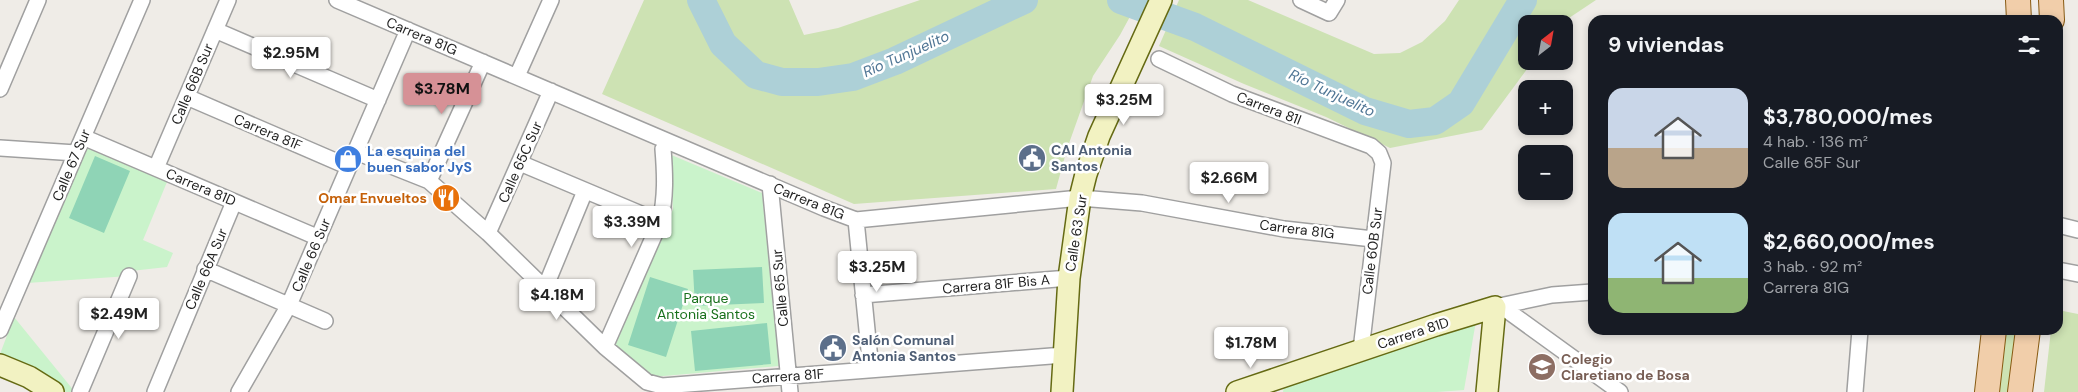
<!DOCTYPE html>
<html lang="es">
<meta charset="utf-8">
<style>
body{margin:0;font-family:"DM Sans",sans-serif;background:#20242c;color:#f1f3f6;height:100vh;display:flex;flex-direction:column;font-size:19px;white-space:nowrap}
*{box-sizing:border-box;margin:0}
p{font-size:16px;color:#9ea1a6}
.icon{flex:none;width:28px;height:28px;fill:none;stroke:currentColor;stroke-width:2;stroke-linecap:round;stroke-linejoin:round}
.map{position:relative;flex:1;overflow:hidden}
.side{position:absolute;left:1588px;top:15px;width:475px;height:320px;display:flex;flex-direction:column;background:#171b24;border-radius:15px;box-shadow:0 2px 8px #0003}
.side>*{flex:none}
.needle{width:32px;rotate:31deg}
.fabs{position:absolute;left:1518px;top:15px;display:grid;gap:10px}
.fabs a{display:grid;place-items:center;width:55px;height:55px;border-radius:10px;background:#171b24;box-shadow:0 2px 8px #0003;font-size:25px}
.price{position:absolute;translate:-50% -42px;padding:0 11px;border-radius:5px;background:#fff;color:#222;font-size:16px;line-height:32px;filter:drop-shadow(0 1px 2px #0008)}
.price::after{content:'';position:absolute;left:50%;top:30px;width:15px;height:11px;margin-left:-8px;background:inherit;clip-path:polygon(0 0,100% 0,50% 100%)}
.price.selected{background:#d69196;color:#111}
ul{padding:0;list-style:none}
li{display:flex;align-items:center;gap:15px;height:125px;padding:0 20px}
li span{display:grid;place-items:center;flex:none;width:140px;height:100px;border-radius:15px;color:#555}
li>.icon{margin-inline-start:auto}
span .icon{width:60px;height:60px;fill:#fffc;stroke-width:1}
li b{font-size:21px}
h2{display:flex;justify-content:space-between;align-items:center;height:60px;padding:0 20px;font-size:21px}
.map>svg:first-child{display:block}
.grass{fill:#cde2b3}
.park{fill:#caf3cb}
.pitch{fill:#8fd4b6}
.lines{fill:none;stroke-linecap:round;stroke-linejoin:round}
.river{stroke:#add0d7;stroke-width:28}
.street-casing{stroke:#a0a0a0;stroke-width:18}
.secondary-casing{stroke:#656a13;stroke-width:24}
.primary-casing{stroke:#885b13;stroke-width:26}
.street{stroke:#fff;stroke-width:15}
.secondary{stroke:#f2f2c2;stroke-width:21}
.primary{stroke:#f1ceaa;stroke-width:24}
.labels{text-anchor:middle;stroke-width:5;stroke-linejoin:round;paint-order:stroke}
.street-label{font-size:14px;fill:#1f1f1f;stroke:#fff}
.service-label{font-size:14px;font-weight:bold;fill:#4e5e75;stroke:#fff;text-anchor:start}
.shop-label{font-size:14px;font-weight:bold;fill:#366cbe;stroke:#fff;text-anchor:start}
.food-label{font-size:14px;font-weight:bold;fill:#c56008;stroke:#fff;text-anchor:end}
.park-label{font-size:14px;fill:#19711c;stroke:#fff}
.education-label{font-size:14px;font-weight:bold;fill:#785e54;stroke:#fff;text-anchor:start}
.water-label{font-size:15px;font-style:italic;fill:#507695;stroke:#fff}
</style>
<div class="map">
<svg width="2078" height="392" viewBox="0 0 2078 392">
<rect width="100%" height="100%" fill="#efece7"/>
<!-- grass -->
<path class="grass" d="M644,0H789L804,35L838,28L920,0H1139L1120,35L1093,76L1067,149L1056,189L854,204L602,94Z
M1179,0H1248L1374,54L1400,53L1422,42L1445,21L1459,0H1596L1560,24H1526V61H1533L1482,130L1390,148L1326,117L1244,84L1159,46Z
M2058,310L2078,314V392H2044L2051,330H2058Z
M2002,330H2017L2009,392H1995Z"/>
<!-- park -->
<path class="park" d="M85,147L167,182L143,240L173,253L167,267L131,271L129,276L27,283Z
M669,154L762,193L779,366L652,377L615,346L673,209Z
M14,317L75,392H66L26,366L0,354Z
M1476,321L1464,390L1437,392H1283L1284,386Z"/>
<!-- pitch -->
<path class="pitch" d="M95,156L130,171L104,233L69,218Z
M762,267L764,303L695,306L693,270Z
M650,277L688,289L666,357L628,345Z
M767,323L771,364L695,371L691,331Z"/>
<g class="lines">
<!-- river -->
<path class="river" d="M701,0L723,44L756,75L782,82H818L853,77L895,61L1024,0
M1121,0L1195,27L1365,111L1409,124L1435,121L1461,103L1523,0"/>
<defs>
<path id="street" d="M337,0L824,208L856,220L1080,198L1142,203L1284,229L1373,239
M1301,0L1329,13L1337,0
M215,30L378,100
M1159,59L1232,94L1371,146L1379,153L1383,163L1361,350
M517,76L551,0
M0,89L38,0
M187,97L349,167
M83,137L319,238
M0,148L76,153
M356,152L429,181L488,233L605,347L647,382L662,386L1064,355
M520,163L660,222
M156,168L228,0
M429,181L483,62
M770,184L790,392
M856,220L871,370
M2058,225L2078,230
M488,233L551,91
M205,269L325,321
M2058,270L2078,274
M545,288L585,191
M863,295L1069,278
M1501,306L1620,392
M1495,307L1552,295L1592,292
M0,330L142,0
M605,347L660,222C666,197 665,174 663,149
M80,392L129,276
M155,392L234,202
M239,392L289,305L408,30
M1855,392L1860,330"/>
<path id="secondary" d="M0,365L29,377L53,392
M1062,392L1069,278L1080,198L1086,174L1099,136L1161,0
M1237,392L1436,325L1495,307L1487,392"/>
<path id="primary" d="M2018,0L2019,20
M2051,0L2052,20
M1987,392L1994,330
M2020,392L2028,330"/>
</defs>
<!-- street casing -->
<use href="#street" class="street-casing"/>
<!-- secondary casing -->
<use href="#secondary" class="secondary-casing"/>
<!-- primary casing -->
<use href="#primary" class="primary-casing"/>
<!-- street -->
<use href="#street" class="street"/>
<!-- secondary -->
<use href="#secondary" class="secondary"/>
<!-- primary -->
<use href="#primary" class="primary"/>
</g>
<!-- icons -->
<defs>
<symbol id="civic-disc" viewBox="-11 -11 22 22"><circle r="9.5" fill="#5c6f8a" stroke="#fff"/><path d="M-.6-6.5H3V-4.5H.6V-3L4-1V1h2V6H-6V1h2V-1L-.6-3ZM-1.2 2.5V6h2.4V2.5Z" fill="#fff"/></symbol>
<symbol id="shop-disc" viewBox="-11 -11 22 22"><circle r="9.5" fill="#3f7fe0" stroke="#fff"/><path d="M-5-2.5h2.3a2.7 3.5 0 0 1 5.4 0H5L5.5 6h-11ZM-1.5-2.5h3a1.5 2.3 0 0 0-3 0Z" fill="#fff"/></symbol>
<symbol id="restaurant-disc" viewBox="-11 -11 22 22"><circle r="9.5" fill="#e8710a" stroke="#fff"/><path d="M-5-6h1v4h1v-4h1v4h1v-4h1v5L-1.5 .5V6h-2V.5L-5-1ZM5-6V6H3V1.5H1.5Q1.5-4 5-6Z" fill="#fff"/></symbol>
<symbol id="school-disc" viewBox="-11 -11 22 22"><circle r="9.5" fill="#8d6e63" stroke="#fff"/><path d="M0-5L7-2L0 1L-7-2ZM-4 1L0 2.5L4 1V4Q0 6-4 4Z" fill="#fff"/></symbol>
</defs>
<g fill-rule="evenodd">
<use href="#civic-disc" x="1016" y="142" width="32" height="32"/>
<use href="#shop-disc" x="332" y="143" width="32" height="32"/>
<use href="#restaurant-disc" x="430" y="182" width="32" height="32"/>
<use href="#civic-disc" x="817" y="332" width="32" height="32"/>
<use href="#school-disc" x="1526" y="351" width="32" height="32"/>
</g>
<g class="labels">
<!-- street labels -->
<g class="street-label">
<text transform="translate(422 36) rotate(23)" y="5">Carrera 81G</text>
<text transform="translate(192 84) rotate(-67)" y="5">Calle 66B Sur</text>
<text transform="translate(1269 108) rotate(21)" y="5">Carrera 81I</text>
<text transform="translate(268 132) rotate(23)" y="5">Carrera 81F</text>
<text transform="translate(520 162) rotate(-66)" y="5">Calle 65C Sur</text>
<text transform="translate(71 165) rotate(-67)" y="5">Calle 67 Sur</text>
<text transform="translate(201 187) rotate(23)" y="5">Carrera 81D</text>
<text transform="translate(809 201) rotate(22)" y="5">Carrera 81G</text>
<text transform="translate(1297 229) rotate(7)" y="5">Carrera 81G</text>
<text transform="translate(1076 233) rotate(-81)" y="5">Calle 63 Sur</text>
<text transform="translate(1372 251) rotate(-83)" y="5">Calle 60B Sur</text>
<text transform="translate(311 255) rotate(-67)" y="5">Calle 66 Sur</text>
<text transform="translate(206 269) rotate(-67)" y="5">Calle 66A Sur</text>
<text transform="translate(996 284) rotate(-5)" y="5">Carrera 81F Bis A</text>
<text transform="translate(780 288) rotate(-95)" y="5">Calle 65 Sur</text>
<text transform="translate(1413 333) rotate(-18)" y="5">Carrera 81D</text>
<text transform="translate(788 376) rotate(-4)" y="5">Carrera 81F</text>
</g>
<!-- service labels -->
<g class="service-label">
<text x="1051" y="155">CAI Antonia<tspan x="1051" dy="16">Santos</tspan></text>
<text x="852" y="345">Salón Comunal<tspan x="852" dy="16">Antonia Santos</tspan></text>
</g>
<!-- shop labels -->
<g class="shop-label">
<text x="367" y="156">La esquina del<tspan x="367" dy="16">buen sabor JyS</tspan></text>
</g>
<!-- food labels -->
<g class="food-label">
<text x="427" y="203">Omar Envueltos</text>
</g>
<!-- park labels -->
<g class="park-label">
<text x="706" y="303">Parque<tspan x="706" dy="16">Antonia Santos</tspan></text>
</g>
<!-- education labels -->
<g class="education-label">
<text x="1561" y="364">Colegio<tspan x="1561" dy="16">Claretiano de Bosa</tspan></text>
</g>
<!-- water labels -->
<g class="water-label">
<text transform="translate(906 54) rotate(-24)" y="5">Río Tunjuelito</text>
<text transform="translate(1332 93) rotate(25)" y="5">Río Tunjuelito</text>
</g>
</g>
</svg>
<div class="fabs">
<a><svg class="needle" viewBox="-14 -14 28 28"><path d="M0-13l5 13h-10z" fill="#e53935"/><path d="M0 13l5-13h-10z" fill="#9ea1a6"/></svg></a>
<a>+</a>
<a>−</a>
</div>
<b class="price" style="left:291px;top:79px">$2.95M</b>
<b class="price selected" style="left:442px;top:115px">$3.78M</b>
<b class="price" style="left:1124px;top:126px">$3.25M</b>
<b class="price" style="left:1229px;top:204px">$2.66M</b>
<b class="price" style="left:632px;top:248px">$3.39M</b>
<b class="price" style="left:877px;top:293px">$3.25M</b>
<b class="price" style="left:557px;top:321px">$4.18M</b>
<b class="price" style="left:119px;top:340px">$2.49M</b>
<b class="price" style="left:1251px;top:369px">$1.78M</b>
<section class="side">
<h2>9 viviendas<svg class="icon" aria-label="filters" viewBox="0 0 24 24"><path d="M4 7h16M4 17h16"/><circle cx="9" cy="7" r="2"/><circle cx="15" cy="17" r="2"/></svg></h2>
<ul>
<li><span style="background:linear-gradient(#c9d6e8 60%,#b9a48a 0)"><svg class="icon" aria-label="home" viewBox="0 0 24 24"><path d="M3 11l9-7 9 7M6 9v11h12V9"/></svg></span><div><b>$3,780,000/mes</b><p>4 hab. · 136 m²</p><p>Calle 65F Sur</p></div></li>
<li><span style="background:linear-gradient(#bfe0f5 65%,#8fb573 0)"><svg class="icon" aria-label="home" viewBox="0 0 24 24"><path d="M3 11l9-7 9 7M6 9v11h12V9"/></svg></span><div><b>$2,660,000/mes</b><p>3 hab. · 92 m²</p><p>Carrera 81G</p></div></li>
</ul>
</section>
</div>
